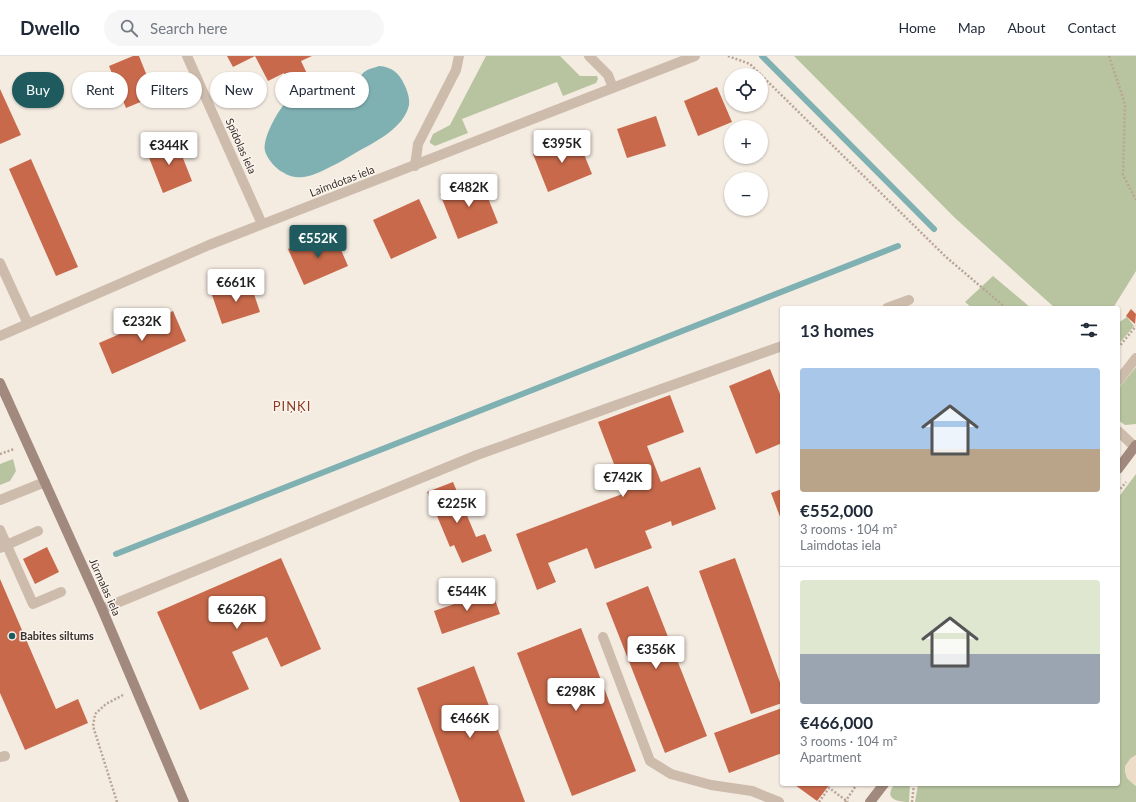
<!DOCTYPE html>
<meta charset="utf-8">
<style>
body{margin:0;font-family:Lato,sans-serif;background:#f6f6f7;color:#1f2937;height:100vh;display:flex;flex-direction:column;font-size:15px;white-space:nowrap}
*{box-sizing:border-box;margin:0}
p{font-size:13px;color:#747a83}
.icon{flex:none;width:22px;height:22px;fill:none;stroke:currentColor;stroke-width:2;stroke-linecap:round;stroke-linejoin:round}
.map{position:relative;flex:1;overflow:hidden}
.sheet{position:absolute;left:780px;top:250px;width:340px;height:480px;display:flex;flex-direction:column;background:#fff;border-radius:4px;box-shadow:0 1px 3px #0004}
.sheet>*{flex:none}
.top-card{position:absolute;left:12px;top:16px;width:380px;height:36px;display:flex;gap:8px}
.controls{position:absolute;left:724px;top:12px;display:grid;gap:8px}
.controls a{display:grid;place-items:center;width:44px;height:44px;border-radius:50%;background:#fff;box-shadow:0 1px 3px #0004;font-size:20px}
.price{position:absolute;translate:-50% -34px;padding:0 9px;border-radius:4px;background:#fff;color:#222;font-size:13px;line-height:26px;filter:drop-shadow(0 1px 2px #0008)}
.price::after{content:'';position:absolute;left:50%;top:24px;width:12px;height:9px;margin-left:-6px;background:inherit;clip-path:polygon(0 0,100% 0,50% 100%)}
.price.current{background:#1f5a5e;color:#fff}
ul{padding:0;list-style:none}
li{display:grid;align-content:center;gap:8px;height:212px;padding:0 20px}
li+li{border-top:1px solid #e0e1e3}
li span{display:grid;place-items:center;height:124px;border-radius:4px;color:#555}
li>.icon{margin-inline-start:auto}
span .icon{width:72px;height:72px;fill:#fffc;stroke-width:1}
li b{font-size:17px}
h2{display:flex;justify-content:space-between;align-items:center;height:48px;padding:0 20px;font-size:17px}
.pill{padding:0 14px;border-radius:18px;background:#fff;box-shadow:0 1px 3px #0004;font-size:14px;line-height:36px}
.pill.current{background:#1f5a5e;color:#fff}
header{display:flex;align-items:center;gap:24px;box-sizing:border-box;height:56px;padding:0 20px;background:#fff;border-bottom:1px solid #e0e1e3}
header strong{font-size:19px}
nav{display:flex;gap:22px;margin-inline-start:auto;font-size:14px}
.search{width:280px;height:36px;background:#f6f6f7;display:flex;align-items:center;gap:10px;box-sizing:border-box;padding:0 14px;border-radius:22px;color:#747a83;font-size:15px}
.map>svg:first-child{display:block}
.green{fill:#b8c4a0}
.plaza{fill:#ecdcc8}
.water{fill:#7fb0b2}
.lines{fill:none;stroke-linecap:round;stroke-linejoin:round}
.stream{stroke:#7fb0b2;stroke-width:6}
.building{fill:#c8694b}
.path{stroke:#b9a596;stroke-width:2.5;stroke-dasharray:2 2;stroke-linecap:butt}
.service{stroke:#cdbbac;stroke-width:10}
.minor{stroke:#cdbbac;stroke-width:10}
.tertiary{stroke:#cdbbac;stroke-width:10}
.secondary{stroke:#a18a7d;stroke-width:10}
.poi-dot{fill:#1f5a5e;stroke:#fbf5ee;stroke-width:1.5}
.labels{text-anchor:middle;stroke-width:3;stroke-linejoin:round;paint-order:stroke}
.street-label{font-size:11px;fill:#3b302b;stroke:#fbf5ee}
.poi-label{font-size:11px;font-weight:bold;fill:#3b302b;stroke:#fbf5ee;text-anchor:start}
.quarter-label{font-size:13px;letter-spacing:1px;fill:#8c3b22;stroke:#fbf5ee}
</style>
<header>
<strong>Dwello</strong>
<div class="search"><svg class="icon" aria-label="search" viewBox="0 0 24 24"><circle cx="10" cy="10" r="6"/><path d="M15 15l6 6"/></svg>Search here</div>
<nav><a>Home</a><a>Map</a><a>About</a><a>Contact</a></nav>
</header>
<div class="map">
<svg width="1136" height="746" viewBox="0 0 1136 746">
<rect width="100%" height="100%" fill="#f4ebe1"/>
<!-- green -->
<path class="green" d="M486,0H560L580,20H597L598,23L596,27L563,40L557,26L462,63L468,77L435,90L430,87V85L433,78L450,69Z
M794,0H1136V215L1113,252H1055L955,162Z
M993,220L1031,252H972L965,246Z
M1127,261L1134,270L1118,289V267Z
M1136,311V368L1125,369L1118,364V333Z
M13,403L16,415L10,425L0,429V408Z
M1136,418V699L1130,703L1125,715L1127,722L1136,730V746H915L918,728H1118V442Z
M895,728H910L909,746C896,746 883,742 895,728Z"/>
<!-- plaza -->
<path class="plaza" d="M1136,699V730L1131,726L1127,722L1125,715V710L1130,703Z"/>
<!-- water -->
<path class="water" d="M379,10C392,11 399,17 404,28C407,34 410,42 409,49C404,72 375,86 357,96C348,101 339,107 330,111C320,116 307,123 296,121C290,121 284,117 279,114C273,109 267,102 265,95C262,81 280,50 291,41C301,33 314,36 325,42C329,44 334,48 339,47C353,45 355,26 363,17C367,13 374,12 379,10Z"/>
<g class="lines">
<!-- stream -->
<path class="stream" d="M762,0L934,173
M116,498L898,190"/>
</g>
<!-- building -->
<path class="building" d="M133,0H139L155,40L126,52L109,10Z
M227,0H255L233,11Z
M255,0H312L301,5L310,24L291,34L284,17L268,25Z
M717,31L732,66L698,80L684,45Z
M0,33L21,79L0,88Z
M656,60L666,90L627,102L617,73Z
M577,81L592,118L548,136L533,98Z
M175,82L192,125L163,137L146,94Z
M31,103L78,211L56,220L9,113Z
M480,122L498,167L458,183L440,138Z
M419,143L437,182L391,203L373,164Z
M335,180L348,210L304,229L288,193L313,182L316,188Z
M250,226L260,256L222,268L212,239Z
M1131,253L1136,258L1135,268L1126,260Z
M173,255L186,285L112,318L99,287Z
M770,313L782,343V387L756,398L729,330Z
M670,339L684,376L647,390L661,426L700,411L716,453L672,470L671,465L645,475L652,492L595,513L587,492L548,507L556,526L537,534L516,478L625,437L598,366Z
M453,426L476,481L485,478L492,495L462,507L454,489L450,491L427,436Z
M782,433V466L771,437Z
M47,491L59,516L35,528L23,503Z
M281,502L321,593L281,611L267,581L232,596L249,633L200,654L157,556Z
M735,502L782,632V647L751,658L699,515Z
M0,523L56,653L78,643L88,667L25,694L0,637Z
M648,530L707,680L665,697L606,547Z
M492,535L500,558L442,578L434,555Z
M581,572L636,715L572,740L517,597Z
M474,610L525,746H460L417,632Z
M782,652V697L729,717L714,677Z
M796,728H830L817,745L795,729Z"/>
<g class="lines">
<!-- path -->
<path class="path" d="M728,0L750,8L761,19
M1109,0L1125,48L1123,119L1136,144
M761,19L946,201L1006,252
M1118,292L1136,270
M0,398L14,393
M1118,436L1126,426
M828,731L848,746
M117,746L93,670L95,658L106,648L123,639
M819,746L829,732
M845,746L857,728
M912,746L914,728"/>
<!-- service -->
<path class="service" d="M887,252L909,244
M1118,325L1136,302
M1118,375L1135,391
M0,474L33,548L61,536
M0,492L38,475
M102,553L477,399L782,290
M603,581L650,705L671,718L711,729L752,735L779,746
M0,701L5,700"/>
<!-- minor -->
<path class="minor" d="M187,0L262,168
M589,0L608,19L613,32
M415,110L418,88L456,14L459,0
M0,207L28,268
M0,280L209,189L695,0"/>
<!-- tertiary -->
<path class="tertiary" d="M0,444L45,426"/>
<!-- secondary -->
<path class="secondary" d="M0,327L102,553L184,746
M1118,413L1136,389
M870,746L884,728"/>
</g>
<!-- markers -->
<circle class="poi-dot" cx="12" cy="580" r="4"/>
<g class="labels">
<!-- street labels -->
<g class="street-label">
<text transform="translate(241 90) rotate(66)" y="4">Spīdolas iela</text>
<text transform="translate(342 125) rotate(-21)" y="4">Laimdotas iela</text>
<text transform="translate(105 531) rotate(66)" y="4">Jūrmalas iela</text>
</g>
<!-- poi labels -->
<g class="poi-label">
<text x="20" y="584">Babites siltums</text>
</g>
<!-- quarter labels -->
<g class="quarter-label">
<text x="292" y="355">PIŅĶI</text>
</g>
</g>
</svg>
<div class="controls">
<a><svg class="icon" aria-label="locate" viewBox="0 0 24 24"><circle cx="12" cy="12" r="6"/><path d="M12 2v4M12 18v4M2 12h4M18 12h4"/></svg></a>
<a>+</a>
<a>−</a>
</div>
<b class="price" style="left:562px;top:108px">€395K</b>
<b class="price" style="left:169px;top:110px">€344K</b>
<b class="price" style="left:469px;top:152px">€482K</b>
<b class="price current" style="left:318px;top:203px">€552K</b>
<b class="price" style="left:236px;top:247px">€661K</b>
<b class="price" style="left:142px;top:286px">€232K</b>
<b class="price" style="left:623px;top:442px">€742K</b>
<b class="price" style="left:457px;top:468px">€225K</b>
<b class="price" style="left:467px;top:556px">€544K</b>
<b class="price" style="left:237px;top:574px">€626K</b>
<b class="price" style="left:656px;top:614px">€356K</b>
<b class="price" style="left:576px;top:656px">€298K</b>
<b class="price" style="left:470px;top:683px">€466K</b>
<div class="top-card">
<a class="pill current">Buy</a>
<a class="pill">Rent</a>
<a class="pill">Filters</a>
<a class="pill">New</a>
<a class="pill">Apartment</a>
</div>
<section class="sheet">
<h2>13 homes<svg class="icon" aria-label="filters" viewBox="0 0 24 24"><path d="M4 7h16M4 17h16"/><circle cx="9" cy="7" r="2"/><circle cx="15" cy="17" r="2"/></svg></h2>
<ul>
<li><span style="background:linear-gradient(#a9c7e8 65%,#b9a48a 0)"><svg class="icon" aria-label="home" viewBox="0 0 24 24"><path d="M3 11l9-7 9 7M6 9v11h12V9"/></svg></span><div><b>€552,000</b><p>3 rooms · 104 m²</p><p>Laimdotas iela</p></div></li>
<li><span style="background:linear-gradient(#dfe7d0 60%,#9aa5b1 0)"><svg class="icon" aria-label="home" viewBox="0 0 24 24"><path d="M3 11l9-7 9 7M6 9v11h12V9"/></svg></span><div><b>€466,000</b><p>3 rooms · 104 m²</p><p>Apartment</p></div></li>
</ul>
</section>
</div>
